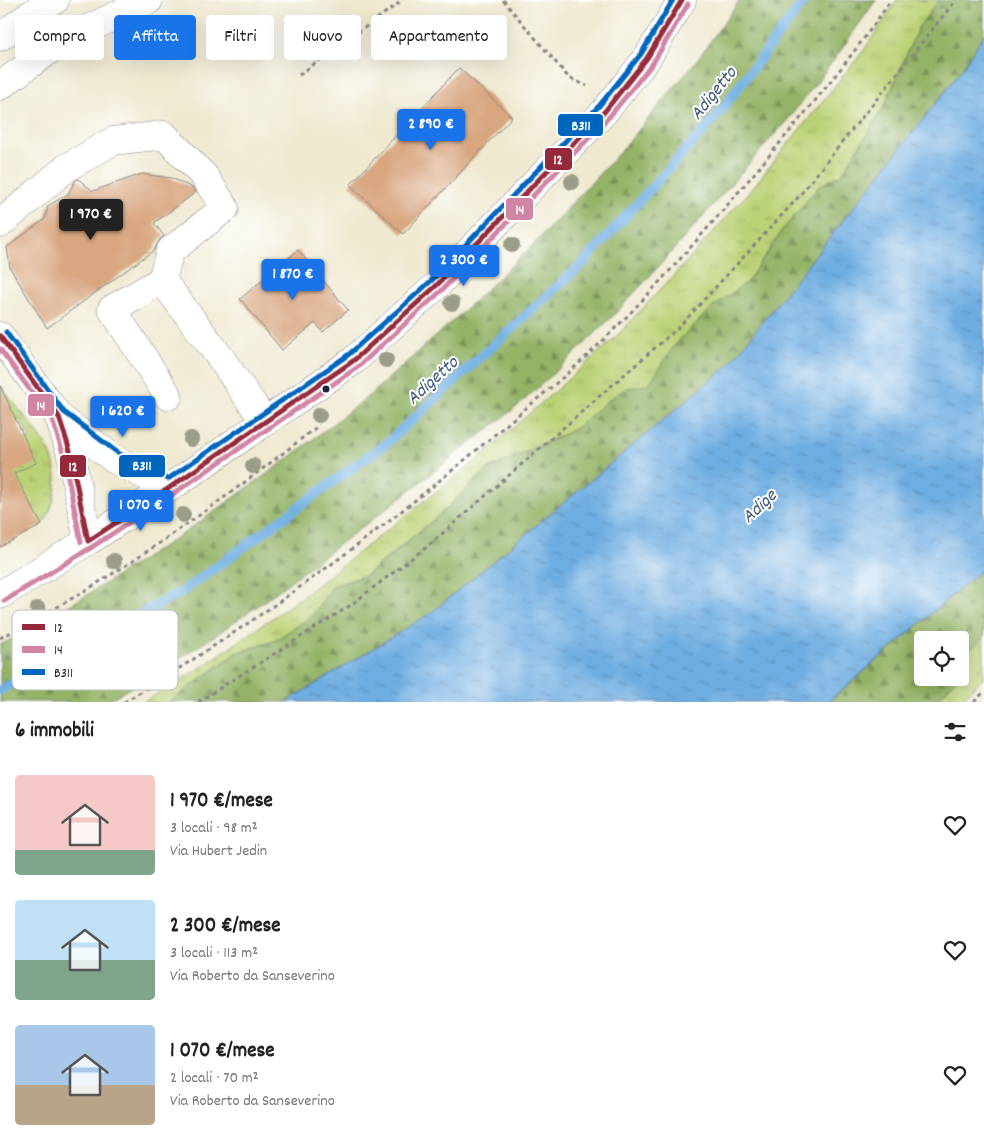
<!DOCTYPE html>
<html lang="it">
<meta charset="utf-8">
<style>
body{margin:0;font-family:Dekko,sans-serif;background:#f2f2f2;color:#222;height:100vh;display:flex;flex-direction:column;font-size:19px;white-space:nowrap}
*{box-sizing:border-box;margin:0}
p{font-size:16px;color:#767676}
.icon{flex:none;width:28px;height:28px;fill:none;stroke:currentColor;stroke-width:2;stroke-linecap:round;stroke-linejoin:round}
.map{position:relative;height:702px;overflow:hidden}
.side{display:flex;flex-direction:column;background:#fff;flex:1}
.side>*{flex:none}
.guide{position:absolute;left:15px;top:15px;width:500px;height:45px;display:flex;gap:10px}
.tools{position:absolute;left:914px;top:631px;display:grid;gap:10px}
.tools a{display:grid;place-items:center;width:55px;height:55px;border-radius:5px;background:#fff;box-shadow:0 5px 20px #0002;font-size:25px}
.price{position:absolute;translate:-50% -42px;padding:0 11px;border-radius:5px;background:#1a73e8;color:#fff;font-size:16px;line-height:32px;filter:drop-shadow(0 1px 2px #0008)}
.price::after{content:'';position:absolute;left:50%;top:30px;width:15px;height:11px;margin-left:-8px;background:inherit;clip-path:polygon(0 0,100% 0,50% 100%)}
.price.active{background:#222;color:#fff}
ul{padding:0;list-style:none}
li{display:flex;align-items:center;gap:15px;height:125px;padding:0 15px}
li span{display:grid;place-items:center;flex:none;width:140px;height:100px;border-radius:5px;color:#555}
li>.icon{margin-inline-start:auto}
span .icon{width:60px;height:60px;fill:#fffc;stroke-width:1}
li b{font-size:21px}
h2{display:flex;justify-content:space-between;align-items:center;height:60px;padding:0 15px;font-size:21px}
.chip{padding:0 18px;border-radius:5px;background:#fff;box-shadow:0 5px 20px #0002;font-size:18px;line-height:45px}
.chip.active{background:#1a73e8;color:#fff}
.map>svg:first-child{display:block}
.grass{fill:url(#grass-tufts);stroke:#6e7a58;fill-rule:evenodd}
.forest{fill:url(#forest-firs);stroke:#5b6a50}
.water{fill:url(#water-ripples);stroke:#48688e}
.lines{fill:none;stroke-linecap:round;stroke-linejoin:round}
.stream{stroke:#6eade1;stroke-width:10}
.building{fill:#d8a67f}
.minor-casing{stroke:#888686;stroke-width:29}
.highway-casing{stroke:#888686;stroke-width:29}
.path{stroke:#888686;stroke-width:3;stroke-dasharray:4 4;stroke-linecap:butt}
.minor{stroke:#fff;stroke-width:28}
.highway{stroke:#fff;stroke-width:28}
.bus-1-casing{stroke:#fff;stroke-width:9}
.bus-2-casing{stroke:#fff;stroke-width:9}
.bus-3-casing{stroke:#fff;stroke-width:9}
.bus-1{stroke:#95293b;stroke-width:5}
.bus-2{stroke:#d185a4;stroke-width:5}
.bus-3{stroke:#0065bd;stroke-width:5}
.tree{fill:#9c9d89}
.bus-dot{fill:#22223b;stroke:#fff;stroke-width:2}
.labels{text-anchor:middle;stroke-width:4;stroke-linejoin:round;paint-order:stroke}
.water-label{font-size:19px;font-style:italic;fill:#405a7d;stroke:#fff}
.key{fill:#fff;stroke:#bdbdc4;stroke-width:1}
.key-label{font-size:14px;fill:#22223b}
.line-badge{stroke:#fff;stroke-width:2}
.badge-label{font-size:14px;text-anchor:middle;font-weight:bold;fill:#fff}
</style>
<div class="map">
<svg width="984" height="702" viewBox="0 0 984 702">
<defs>
<pattern id="grass-tufts" width="24" height="20" patternUnits="userSpaceOnUse" patternTransform="scale(1.25)"><rect width="24" height="20" fill="#bbd175"/><path d="M3 7l-1-3M5 7V3M7 7l1-3M15 17l-1-3M17 17v-4M19 17l1-3" fill="none" stroke="#a0b366"/></pattern>
<pattern id="forest-firs" width="22" height="20" patternUnits="userSpaceOnUse" patternTransform="scale(1.25)"><rect width="22" height="20" fill="#94b366"/><path d="M5 1l3.5 6h-7zM16 11l3.5 6h-7z" fill="#789155"/></pattern>
<pattern id="water-ripples" width="26" height="14" patternUnits="userSpaceOnUse" patternTransform="scale(1.25)"><rect width="26" height="14" fill="#6eade1"/><path d="M2 4q2-2 4 0t4 0M15 11q2-2 4 0t4 0" fill="none" stroke="#5a8cb8"/></pattern>
</defs>
<rect width="100%" height="100%" fill="#fff"/>
<filter id="ink" filterUnits="userSpaceOnUse"><feTurbulence type="fractalNoise" baseFrequency=".02" numOctaves="2"/><feDisplacementMap in="SourceGraphic" scale="10" xChannelSelector="R" yChannelSelector="G"/><feConvolveMatrix kernelMatrix="1 2 1 2 8 2 1 2 1" color-interpolation-filters="sRGB"/></filter>
<filter id="wash" filterUnits="userSpaceOnUse"><feTurbulence type="fractalNoise" baseFrequency=".0096" numOctaves="4" result="noise"/><feDisplacementMap in="SourceGraphic" scale="20" xChannelSelector="R" yChannelSelector="G"/><feGaussianBlur stdDeviation="1.12" result="paint"/><feColorMatrix in="noise" values="0 0 0 0 0 0 0 0 0 0 0 0 0 0 0 0 0 1.4 0 .05"/><feComposite in="paint" operator="in"/></filter>
<g filter="url(#wash)">
<rect width="100%" height="100%" fill="#efe9d0"/>
<!-- grass -->
<path class="grass" d="M897,0H939L918,28L884,107L842,174L819,186L782,231L748,281L712,308L677,342L649,384L625,389L606,402L575,429L487,470L444,511L366,575L333,586L311,617L274,641L236,653L170,702H143L180,681L231,647L303,596L479,458L613,340L689,259L749,192L864,50Z
M0,385C15,406 37,428 49,451C61,474 57,504 42,525L11,508L7,449L30,438L20,420L0,430Z
M984,568V677L959,702H829ZM922,640H960V678H922Z"/>
<!-- forest -->
<path class="forest" d="M740,0H876L834,60L789,118L661,264L613,316L571,357L519,405L395,502L263,602L210,639L139,683L105,702H0V645L18,636L85,596L184,533L289,458L371,394L456,318L533,245L622,150L696,61Z
M939,0H984V34L958,75L728,366L431,613L286,702H170L236,653L274,641L311,617L333,586L367,575L444,511L487,470L575,429L606,402L625,389L649,384L677,342L712,308L748,281L782,231L819,186L842,174L884,107L918,28Z
M984,568V637L964,655L960,665V640H922V678H956L936,702H829Z"/>
<!-- water -->
<path class="water" d="M984,34V568L828,702H286L431,613L728,366L958,75Z"/>
<g class="lines">
<!-- stream -->
<path class="stream" d="M0,690L183,591L388,442L583,263L715,118L805,0"/>
</g>
<g id="blocks">
<!-- building -->
<path class="building" d="M459,68L512,117L403,234L350,185Z
M142,174L171,178L193,188L196,192L154,223L164,236L160,239L154,250L47,328L10,268L7,247L45,219L48,206L68,194L75,181L78,179L93,191Z
M298,250L348,310L323,332L315,323L282,350L240,299Z
M0,385L36,463L14,473L42,525L0,547Z"/>
</g>
</g>
<g filter="url(#ink)">
<use href="#blocks" fill-opacity="0" stroke="#888686" stroke-width="1"/>
<g class="lines">
<defs>
<path id="minor" d="M0,224L66,168L113,141L164,135L204,176L225,208L170,251L162,280
M0,336L59,417L70,451L88,541
M168,396L112,309L162,280L220,357L265,422
M59,417L114,459L169,488
M0,595L88,541L169,488L353,361L436,286L605,111L647,58L679,5"/>
<path id="highway" d="M679,5L682,0
M0,37L41,7L55,0
M0,86L62,41L149,0"/>
</defs>
<!-- minor casing -->
<use href="#minor" class="minor-casing"/>
<!-- highway casing -->
<use href="#highway" class="highway-casing"/>
<!-- path -->
<path class="path" d="M503,0L569,78L587,86
M299,75L403,0
M0,638C114,580 219,504 319,425
M124,702C257,623 382,531 499,431C528,406 559,382 587,356C651,295 711,225 768,157C811,106 854,55 891,0
M198,702L348,607L428,546L680,326L795,201L956,0
M974,702L984,692"/>
<!-- minor -->
<use href="#minor" class="minor"/>
<!-- highway -->
<use href="#highway" class="highway"/>
<defs>
<path id="bus-1" d="M0,336L59,417L70,451L88,541
M88,541L169,488L353,361L436,286L605,111L647,58L682,0"/>
<path id="bus-2" d="M0,349L52,420L63,453L81,542
M4,601L92,547L173,494L358,367L441,291L610,116L653,63L688,4"/>
<path id="bus-3" d="M6,332L64,412L118,453L168,479L348,355L431,281L599,106L641,54L673,0"/>
</defs>
<!-- bus-1 casing -->
<use href="#bus-1" class="bus-1-casing"/>
<!-- bus-2 casing -->
<use href="#bus-2" class="bus-2-casing"/>
<!-- bus-3 casing -->
<use href="#bus-3" class="bus-3-casing"/>
<!-- bus-1 -->
<use href="#bus-1" class="bus-1"/>
<!-- bus-2 -->
<use href="#bus-2" class="bus-2"/>
<!-- bus-3 -->
<use href="#bus-3" class="bus-3"/>
</g>
<!-- trees -->
<g class="tree">
<circle cx="572" cy="182" r="8"/>
<circle cx="512" cy="245" r="8"/>
<circle cx="452" cy="303" r="8"/>
<circle cx="386" cy="360" r="8"/>
<circle cx="319" cy="415" r="8"/>
<circle cx="191" cy="439" r="8"/>
<circle cx="253" cy="466" r="8"/>
<circle cx="183" cy="515" r="8"/>
<circle cx="114" cy="561" r="8"/>
<circle cx="38" cy="609" r="8"/>
</g>
</g>
<!-- markers -->
<circle class="bus-dot" cx="326" cy="389" r="4.5"/>
<g class="labels">
<!-- water labels -->
<g class="water-label">
<text transform="translate(712 92) rotate(-51)" y="7">Adigetto</text>
<text transform="translate(431 379) rotate(-42)" y="7">Adigetto</text>
<text transform="translate(758 505) rotate(-43)" y="7">Adige</text>
</g>
</g>
<!-- legend -->
<rect x="12" y="610" width="166" height="80" rx="8" class="key"/>
<rect x="22" y="624" width="23" height="6" fill="#95293b"/>
<rect x="22" y="646" width="23" height="7" fill="#d185a4"/>
<rect x="22" y="669" width="23" height="6" fill="#0065bd"/>
<g class="key-label">
<text x="54" y="632">12</text>
<text x="54" y="654">14</text>
<text x="54" y="677">B311</text>
</g>
<g class="line-badge">
<rect x="557" y="113" width="47" height="24" rx="5" fill="#0065bd"/>
<rect x="544" y="147" width="29" height="24" rx="5" fill="#95293b"/>
<rect x="505" y="197" width="29" height="24" rx="5" fill="#d185a4"/>
<rect x="27" y="393" width="28" height="24" rx="5" fill="#d185a4"/>
<rect x="118" y="454" width="48" height="24" rx="5" fill="#0065bd"/>
<rect x="59" y="454" width="28" height="24" rx="5" fill="#95293b"/>
</g>
<g class="badge-label">
<text x="581" y="130">B311</text>
<text x="558" y="164">12</text>
<text x="520" y="214">14</text>
<text x="41" y="410">14</text>
<text x="142" y="470">B311</text>
<text x="73" y="471">12</text>
</g>
</svg>
<div class="tools">
<a><svg class="icon" aria-label="locate" viewBox="0 0 24 24"><circle cx="12" cy="12" r="6"/><path d="M12 2v4M12 18v4M2 12h4M18 12h4"/></svg></a>
</div>
<b class="price" style="left:431px;top:151px">2 890 €</b>
<b class="price active" style="left:91px;top:241px">1 970 €</b>
<b class="price" style="left:464px;top:287px">2 300 €</b>
<b class="price" style="left:293px;top:301px">1 870 €</b>
<b class="price" style="left:123px;top:438px">1 620 €</b>
<b class="price" style="left:141px;top:532px">1 070 €</b>
<div class="guide">
<a class="chip">Compra</a>
<a class="chip active">Affitta</a>
<a class="chip">Filtri</a>
<a class="chip">Nuovo</a>
<a class="chip">Appartamento</a>
</div>
</div>
<section class="side">
<h2>6 immobili<svg class="icon" aria-label="filters" viewBox="0 0 24 24"><path d="M4 7h16M4 17h16"/><circle cx="9" cy="7" r="2"/><circle cx="15" cy="17" r="2"/></svg></h2>
<ul>
<li><span style="background:linear-gradient(#f6c9c9 75%,#7fa58c 0)"><svg class="icon" aria-label="home" viewBox="0 0 24 24"><path d="M3 11l9-7 9 7M6 9v11h12V9"/></svg></span><div><b>1 970 €/mese</b><p>3 locali · 98 m²</p><p>Via Hubert Jedin</p></div><svg class="icon" aria-label="heart" viewBox="0 0 24 24"><path d="M12 20l-8-8c-3-5 5-10 8-4 3-6 11-1 8 4z"/></svg></li>
<li><span style="background:linear-gradient(#bfe0f5 60%,#7fa58c 0)"><svg class="icon" aria-label="home" viewBox="0 0 24 24"><path d="M3 11l9-7 9 7M6 9v11h12V9"/></svg></span><div><b>2 300 €/mese</b><p>3 locali · 113 m²</p><p>Via Roberto da Sanseverino</p></div><svg class="icon" aria-label="heart" viewBox="0 0 24 24"><path d="M12 20l-8-8c-3-5 5-10 8-4 3-6 11-1 8 4z"/></svg></li>
<li><span style="background:linear-gradient(#a9c7e8 60%,#b9a48a 0)"><svg class="icon" aria-label="home" viewBox="0 0 24 24"><path d="M3 11l9-7 9 7M6 9v11h12V9"/></svg></span><div><b>1 070 €/mese</b><p>2 locali · 70 m²</p><p>Via Roberto da Sanseverino</p></div><svg class="icon" aria-label="heart" viewBox="0 0 24 24"><path d="M12 20l-8-8c-3-5 5-10 8-4 3-6 11-1 8 4z"/></svg></li>
</ul>
</section>
